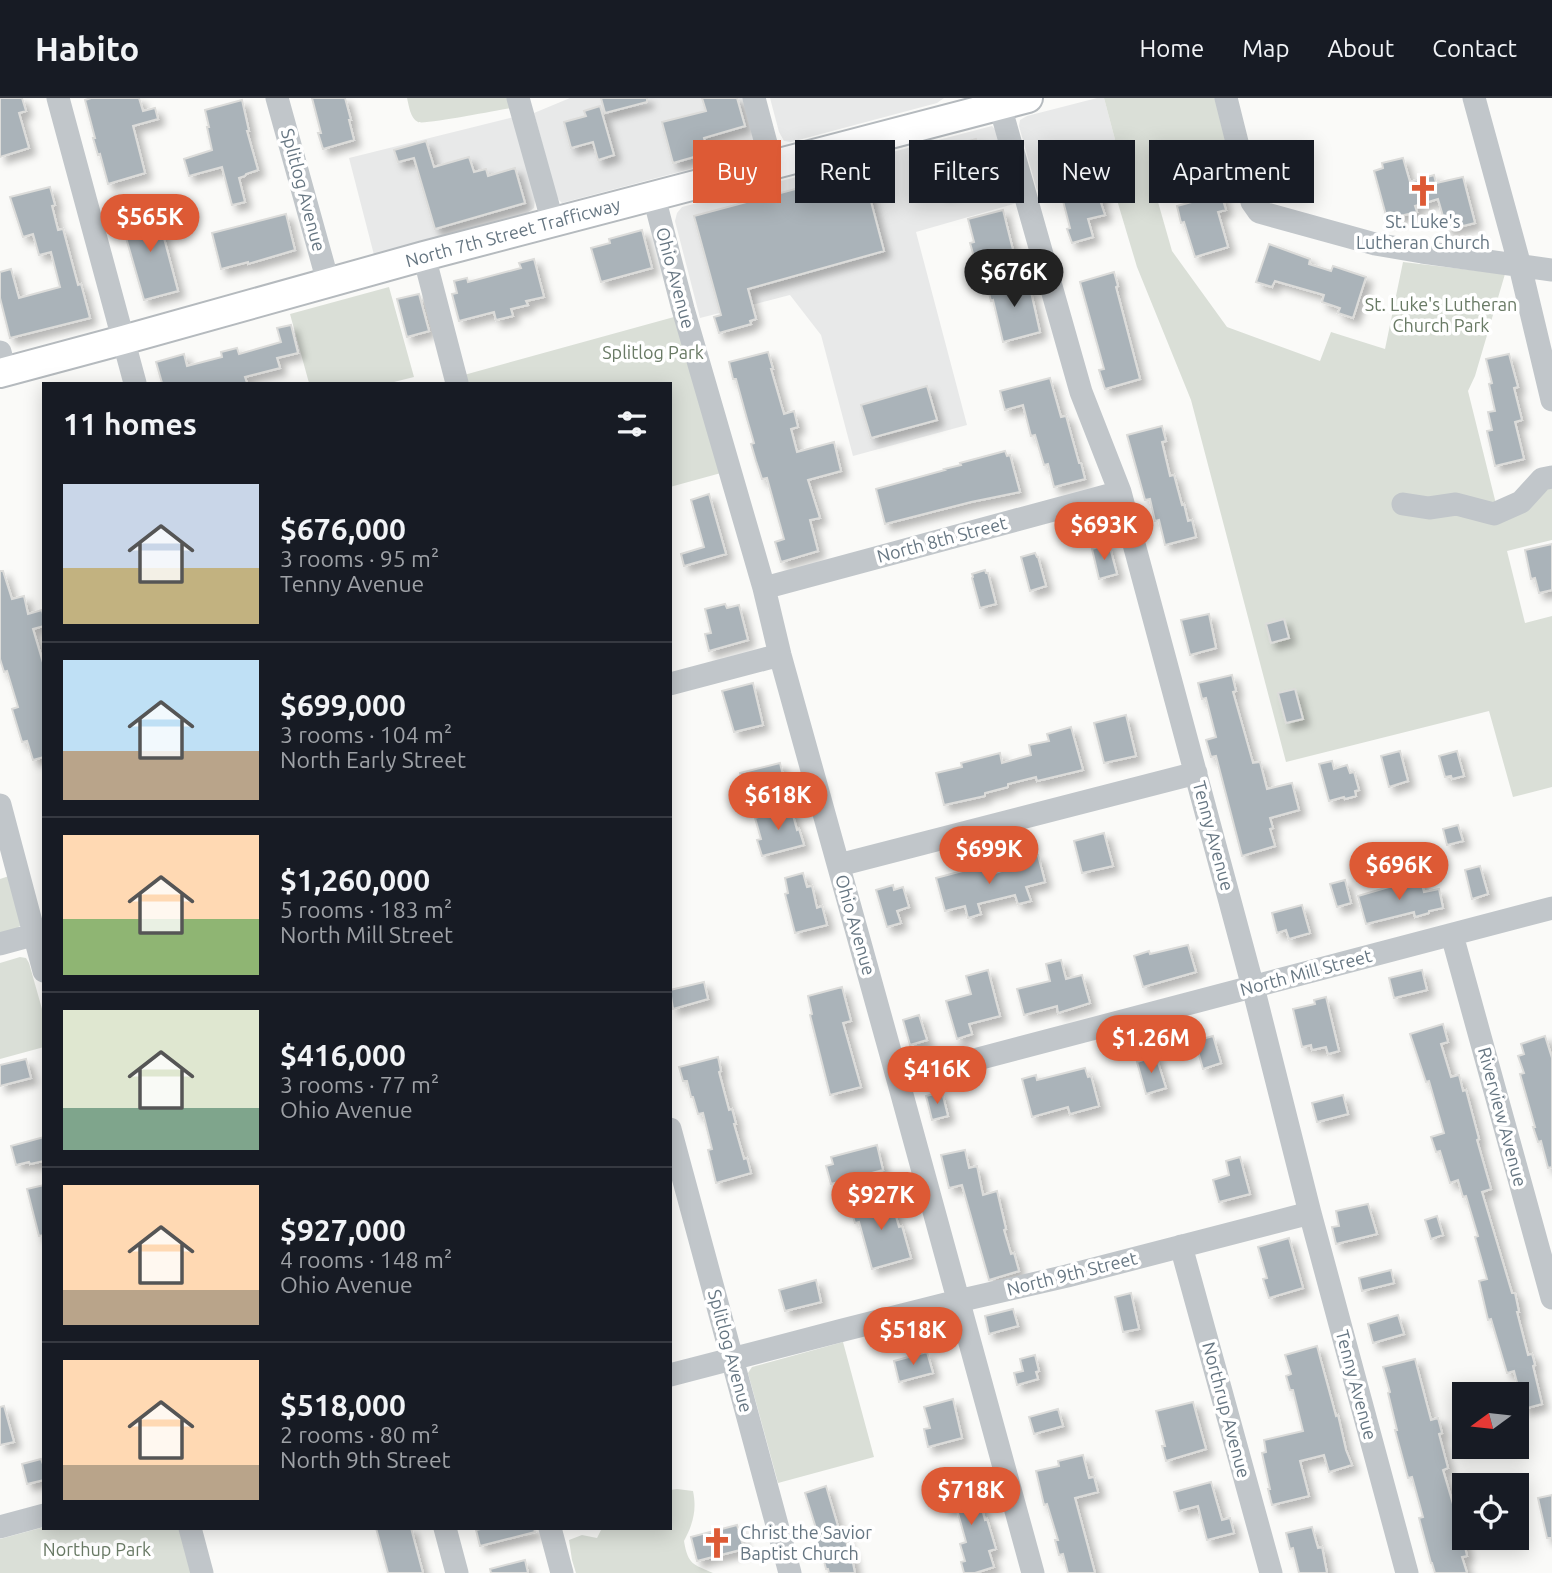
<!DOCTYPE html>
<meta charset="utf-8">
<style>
body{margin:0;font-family:Ubuntu,sans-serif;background:#20242c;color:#f1f3f6;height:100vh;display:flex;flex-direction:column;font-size:26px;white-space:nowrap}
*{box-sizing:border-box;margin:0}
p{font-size:23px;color:#9ea1a6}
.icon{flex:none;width:38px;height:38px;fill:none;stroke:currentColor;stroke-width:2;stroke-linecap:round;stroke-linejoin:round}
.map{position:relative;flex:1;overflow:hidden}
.details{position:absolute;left:42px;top:284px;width:630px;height:1148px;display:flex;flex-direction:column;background:#171b24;border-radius:0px;box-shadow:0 4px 18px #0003}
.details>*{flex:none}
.guide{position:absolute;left:693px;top:42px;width:665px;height:63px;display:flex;gap:14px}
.needle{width:46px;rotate:255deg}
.buttons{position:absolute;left:1452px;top:1284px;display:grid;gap:14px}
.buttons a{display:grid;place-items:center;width:77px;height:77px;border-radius:0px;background:#171b24;box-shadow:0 4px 18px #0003;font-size:35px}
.price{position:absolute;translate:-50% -60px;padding:0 16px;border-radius:24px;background:#dd5a35;color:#fff;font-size:23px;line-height:46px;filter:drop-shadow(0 2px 4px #0008)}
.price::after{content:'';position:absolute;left:50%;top:42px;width:21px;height:16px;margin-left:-10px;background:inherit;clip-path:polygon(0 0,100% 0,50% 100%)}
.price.current{background:#222;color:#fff}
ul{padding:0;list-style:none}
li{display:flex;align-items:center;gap:21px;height:175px;padding:0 21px}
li+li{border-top:2px solid #363941}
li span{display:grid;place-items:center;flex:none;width:196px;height:140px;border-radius:0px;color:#555}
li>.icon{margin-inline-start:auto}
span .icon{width:84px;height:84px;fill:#fffc;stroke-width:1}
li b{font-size:30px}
h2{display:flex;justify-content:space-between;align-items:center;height:84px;padding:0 21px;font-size:30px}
.chip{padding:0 24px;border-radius:0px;background:#171b24;box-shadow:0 4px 18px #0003;font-size:24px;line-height:63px}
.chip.current{background:#dd5a35;color:#fff}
header{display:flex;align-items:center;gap:42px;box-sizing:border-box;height:98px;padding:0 35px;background:#171b24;border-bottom:2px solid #363941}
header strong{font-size:33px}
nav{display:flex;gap:38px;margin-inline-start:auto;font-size:24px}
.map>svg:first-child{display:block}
.built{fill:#e8e9e9}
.green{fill:#dadfd7}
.building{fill:#aab3b9;stroke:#dcdcda;stroke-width:2;filter:url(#shadow)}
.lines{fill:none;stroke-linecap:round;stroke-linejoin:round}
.major-casing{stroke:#b5babe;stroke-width:32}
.minor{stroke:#c1c6ca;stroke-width:23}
.major{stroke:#fff;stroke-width:28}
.labels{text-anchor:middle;stroke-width:7;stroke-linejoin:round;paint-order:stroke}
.street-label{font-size:18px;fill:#667682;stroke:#fff}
.poi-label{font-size:18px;fill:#667682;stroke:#fff}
.park-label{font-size:18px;fill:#697a65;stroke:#fff}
</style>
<header>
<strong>Habito</strong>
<nav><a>Home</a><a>Map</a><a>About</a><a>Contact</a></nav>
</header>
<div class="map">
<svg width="1552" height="1475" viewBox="0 0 1552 1475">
<defs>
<filter id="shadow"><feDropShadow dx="6" dy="6" stdDeviation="3.5" flood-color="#0004"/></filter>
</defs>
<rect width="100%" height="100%" fill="#fafaf8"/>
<!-- built -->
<path class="built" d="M570,0H744L756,50L747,56L562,105L557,100L534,15Z
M770,0H944L937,5L791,44L784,43L779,34Z
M1097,0H1104L1122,68L1037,92L1019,28L1020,22L1027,18Z
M514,19L535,102L534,110L527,115L374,157L349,60Z
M992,28L997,33L1017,105L916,134L967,327L853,358L821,237L790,197L700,220L675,123L677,115L682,109Z"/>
<!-- green -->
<path class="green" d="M407,0H509L512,10C498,12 425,27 418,24C410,20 409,8 407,0Z
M1104,0H1217L1231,54L1150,76L1172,153L1227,229L1320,263L1331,234L1385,251L1403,164L1505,176L1475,278L1468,293L1497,410L1552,385V442L1507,453L1525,525L1552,518V689L1513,699L1489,613L1286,664L1191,302L1137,169L1108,72L1122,68Z
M389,189L414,279L390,285H309L290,216Z
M674,219L721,375L670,389V285H466L464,277Z
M12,777L21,827L16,831L0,836V781Z
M20,859L26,860L29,865L44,918V949L0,961V865Z
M843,1244L874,1359L778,1385L748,1275L752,1269Z
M677,1391L693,1393C697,1412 693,1426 684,1443C688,1467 693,1466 713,1475H576L572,1462L569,1442L582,1437L597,1440L602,1430H670V1392Z
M44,1429L181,1430L193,1475H0V1441Z"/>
<!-- building -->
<path class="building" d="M0,0H22L26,13L19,15L29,50L0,59Z
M91,0H139L143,13L155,10L158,21L133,28L145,75L108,86L100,56L98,57L93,40H95L85,2Z
M312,0H345L351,22H349L354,42L323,51L318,35H321Z
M601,0H647V4L605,15Z
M702,0H737L745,28L704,40L708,55L673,65L662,24L706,13Z
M242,2L249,33H247L258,72L246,76L245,78L239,80L245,104L232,107L222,69L189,78L184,61L212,52L207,29H209L205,12Z
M600,8L614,57L598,62L593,44L571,50L564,24L586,18L584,13Z
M976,41L988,83L942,95L937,77L945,74L939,52Z
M426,43L434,69L469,59L474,74L486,71L488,78L515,70L525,105L435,131L414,60L398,64L394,52Z
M1087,50L1091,65L1065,72L1060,57Z
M1403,60L1410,84L1434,77L1436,85L1463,79L1475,125L1447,132L1438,101L1415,108L1417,114L1387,121L1374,73L1383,70L1382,65Z
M863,73L884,153L748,191L756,221L750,223L751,226L719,235L714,219L721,217L694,118Z
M50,89L55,107L52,108L58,132L63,131L78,187L81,186L90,220L10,240L0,200V174L11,171L19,200L60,189L51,154L39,157L33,136L23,139L10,99Z
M1099,89L1102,101L1100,102L1105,117L1088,121L1093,139L1072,145L1067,131L1070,130L1062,99Z
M1221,96L1226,112L1218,114L1228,149L1195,159L1184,124L1181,125L1177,108Z
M159,112L164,128L161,129L178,193L144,202L120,119L133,116L134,119Z
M1003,112L1013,152L994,157L993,153L974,159L970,145L974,144L968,121Z
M286,116L295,152L248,166V164L221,171L212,135Z
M642,132L652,170L601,184L591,150L610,145L609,141Z
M1269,146L1310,161L1309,166L1331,173L1333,168L1366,179L1353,220L1338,215L1340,210L1322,204L1324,197L1275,183L1272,189L1256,184Z
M534,161L544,199L526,203L528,207L511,211L513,218L496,222L494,214L459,223L452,196L457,195L454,183L467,180L468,184L521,170L519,165Z
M1114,174L1118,188L1116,189L1140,281L1105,291L1099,272L1104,271L1080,184Z
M1023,178L1027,195L1031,194L1040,234L1003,244L993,202L991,203L987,188Z
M419,196L429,233L407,239L397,201Z
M291,227L298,255L277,260L280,270L245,279L247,285H162L156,264L184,256L187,268L222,259L221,254L237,250L239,256L281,244L277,230Z
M768,254L773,271H771L784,316L794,313L798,329L791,331L797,354L834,344L841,373L808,382L820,420L810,422L818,453L781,464L775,444L784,441L767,380L762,381L756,363L751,346L754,345L747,321L736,281H733L729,264Z
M1509,256L1518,289L1514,290L1522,322L1515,324L1524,361L1495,368L1487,333L1492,332L1488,314L1495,313L1489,286L1492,285L1486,261Z
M1050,280L1061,319L1066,318L1079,365H1081L1085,381L1054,389L1048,366L1044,367L1035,337L1031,338L1023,307L1005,312L1000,293Z
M927,288L937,322L871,340L861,307Z
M1162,328L1166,343L1162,344L1170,378L1174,377L1182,407L1184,406L1188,423L1192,422L1196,439L1165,447L1159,422L1155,423L1150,401L1145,402L1127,337Z
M1005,353L1007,358L1010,357L1020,394L971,404L885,426L876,391L945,372L944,371L961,367L960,365Z
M709,396L726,456L684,468L681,456L704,449L691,402Z
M1109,446L1117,476L1099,481L1092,451Z
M1552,446V492L1539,495L1535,480L1531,481L1525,452Z
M1035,455L1037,459H1038L1046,488L1030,493L1021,459Z
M985,472L986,475H988L996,506L980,510L972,480L973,479L972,476Z
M0,473H3L12,501L24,498L28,516L42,512L44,520V528L33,531L44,568V659L33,662L27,643L22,644L12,611L18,609L7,573L4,574L0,561Z
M725,506L727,510L739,507L748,542L709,553L705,536L711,535L705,511Z
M1209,516L1216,550L1190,557L1181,522Z
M1284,521L1289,540L1271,545L1266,526Z
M1232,577L1236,593L1233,594L1253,665L1260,664L1267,691L1292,685L1299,712L1270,720L1273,730L1270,731L1275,748L1242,758L1216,658L1211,659L1206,642L1216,639L1206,600L1202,601L1198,585Z
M753,585L763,627L734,634L722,593Z
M1295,591L1303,621L1286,625L1278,595Z
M1126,617L1136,658L1104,665L1094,625Z
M1071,629L1083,672L1037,683L1036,679L1008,686V689L985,695V698L944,707L936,675L962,669L961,665L1000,655L1002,665L1031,657L1029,647L1049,643L1047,636Z
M1400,653L1408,683L1389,689L1381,658Z
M1457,653L1464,678L1452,681L1451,678L1445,679L1439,658Z
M1332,663L1334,671L1347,667L1350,675L1354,674L1359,692L1355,693L1356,698L1345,701L1344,699L1329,703L1319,666Z
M780,665L784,681L755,688L754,686L743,688L740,675Z
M791,710L797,732L799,731L804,747L762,758L757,742L761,741L755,720Z
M1458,727L1463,743L1447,747L1443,731Z
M1104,735L1113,768L1082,775L1074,743Z
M1038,757L1045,784L1026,789L1031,803L1018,806L1015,797L978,806L981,816L968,820L965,808L945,813L936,780L989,766L992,776L1025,766L1023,760Z
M1480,768L1488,796L1472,801L1465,772Z
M803,775L807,789L812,788L817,810L822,808L827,827L795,835L785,796L788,795L785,780Z
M1420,780L1424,794L1439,791L1443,810L1429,813V815L1415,819L1414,814L1366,826L1358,798Z
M1345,782L1351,805L1337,809L1330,786Z
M893,787L894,792L903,789L909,809L897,813L901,825L887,829L876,792Z
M1302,807L1310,835L1289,841L1286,832L1277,835L1272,815Z
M1188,847L1196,874L1143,889L1134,858L1149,853L1150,856Z
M1061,862L1066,881L1082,877L1090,905L1058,915L1057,908L1024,917L1017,891L1050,883L1046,866Z
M988,872L1000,918L969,926L972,936L957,941L946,903L971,896L966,878Z
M1422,872L1427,892L1394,900L1389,880Z
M704,884L708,901L673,911L670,892Z
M842,889L851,923L843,925L861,989L830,997L810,917L812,916L808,898Z
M1326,899L1339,953L1328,956L1326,949L1312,952L1311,947L1302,949L1293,911L1315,906L1314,902Z
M919,917L927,942L910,947L903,922Z
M1443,926L1448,944L1441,946L1451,979L1459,977L1463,993L1466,992L1479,1041L1477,1042L1491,1091L1482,1094L1512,1195H1515L1519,1214H1517L1528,1257L1532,1256L1535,1267L1533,1268L1542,1306L1524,1311L1514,1273L1507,1275L1491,1221L1488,1222L1479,1183L1487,1181L1475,1139L1478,1138L1466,1098L1463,1099L1458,1082L1450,1085L1440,1053L1436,1054L1431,1039L1444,1035L1429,983L1426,984L1410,936Z
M1213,938L1221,965L1203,971L1195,943Z
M1545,938L1552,960V1069L1548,1070L1541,1043L1538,1044L1533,1029H1535L1520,976L1524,975L1518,958L1524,956L1521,946Z
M1156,958L1166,990L1146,996L1137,964Z
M718,959L721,973L719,974L729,1012L732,1011L736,1026H734L744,1061L747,1060L751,1075L716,1085L708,1052L712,1051L703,1015L698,1016L693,999H691L687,983H683L679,969Z
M26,961L31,980L0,988V967Z
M1085,970L1088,979L1091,978L1099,1008L1070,1016L1068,1009L1032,1019L1022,981L1036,977L1037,982Z
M942,994L948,1018L932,1022L926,998Z
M1343,997L1348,1016L1317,1024L1312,1005Z
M44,1039V1063L30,1066L29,1064L16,1067L11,1048Z
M877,1047L883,1072L831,1086L826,1068L833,1066L831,1059Z
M965,1052L969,1070L977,1068L983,1097L997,1093L1006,1131L1004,1132L1011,1156L1014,1155L1019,1173L989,1182L962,1087L949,1090L941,1057Z
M1240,1059L1250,1096L1219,1104L1213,1082L1229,1077L1226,1063Z
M44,1087V1137L39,1138L27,1091Z
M890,1098L899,1129L902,1128L911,1160L872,1171L859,1124L855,1125L850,1109Z
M1368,1106L1377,1136L1336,1146L1332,1129L1339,1128L1336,1113Z
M1437,1118L1443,1137L1431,1141L1425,1122Z
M1289,1140L1303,1190L1269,1200L1263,1181L1267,1180L1258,1149Z
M1391,1172L1394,1185L1362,1193L1359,1180Z
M816,1182L821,1204L785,1213L779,1192Z
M1131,1195L1139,1231L1123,1234L1115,1199Z
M1013,1211L1018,1228L989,1236L985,1218Z
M1398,1217L1404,1236L1373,1245L1368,1226Z
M1317,1248L1336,1318L1338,1317L1346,1352L1352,1367L1329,1374L1324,1357L1300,1363L1309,1398L1272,1407L1268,1391H1270L1262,1355L1266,1354L1264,1342L1303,1333L1293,1292H1290L1286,1278L1291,1276L1285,1257Z
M927,1254L933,1275L899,1284L894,1263Z
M1035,1257L1039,1273L1036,1274L1038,1281L1017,1287L1014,1275L1023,1273L1020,1261Z
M1415,1261L1431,1322L1438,1320L1442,1335L1439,1336L1448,1370L1443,1372L1463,1440L1467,1458L1462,1459L1467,1475H1435L1432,1465H1431L1419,1420L1423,1419L1412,1379L1408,1380L1395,1332H1397L1388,1295L1390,1294L1383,1269Z
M953,1301L962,1340L928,1349L924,1331L930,1330L924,1309Z
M1193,1304L1206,1351L1166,1363L1162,1348H1165L1156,1313Z
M4,1308L14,1344L0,1347V1309Z
M1058,1311L1063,1328L1034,1336L1029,1319Z
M1083,1357L1089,1380L1094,1379L1098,1394L1075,1400L1095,1475H1068L1063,1456L1059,1457L1055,1442H1058L1047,1406L1044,1407L1036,1373L1059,1368L1058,1363Z
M41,1361L44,1369V1382L27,1386L22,1366Z
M974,1382L985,1422L987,1421L996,1451L989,1453L994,1469L975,1475H964L961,1464L965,1463L960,1446L966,1444L956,1408L946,1411L940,1392Z
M1211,1384L1222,1422L1230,1420L1234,1435L1207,1442L1198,1408L1179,1413L1174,1394Z
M826,1388L840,1435L844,1434L848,1451H850L855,1475H829L828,1471H826L822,1455H820L816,1441L819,1440L805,1395Z
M1552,1397V1440H1547L1538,1400Z
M737,1427L744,1451L697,1463L691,1439Z
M1312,1429L1318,1450L1322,1449L1327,1475H1299L1293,1450L1290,1451L1286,1435Z
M376,1430H411L423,1475H388Z
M485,1430H534L535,1434L480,1448L476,1432Z
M525,1462L528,1475H491L490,1471Z"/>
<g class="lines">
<defs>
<path id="major" d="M0,275L123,242L424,158L1028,0"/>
</defs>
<!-- major casing -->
<use href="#major" class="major-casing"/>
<!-- minor -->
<path class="minor" d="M58,0L135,285
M277,0L328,184
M518,0L553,125
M754,0L772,68
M1226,0L1252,104L1259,114L1375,146L1422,154L1552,172
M1474,0L1520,168L1552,302
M1000,8L1081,294L1120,394L1253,889L1310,1115L1407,1475
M654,99L683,211L764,490L780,557L898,982L1033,1475
M424,158L457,285
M0,254L5,273
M1403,406L1429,410L1456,406L1494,416L1521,404L1542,381L1552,379
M764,490L1120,394
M670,586L780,557
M0,707L44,873
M839,767L1196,675
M1452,837L1552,1200
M0,846L44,834
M898,982L1552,810
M670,1031L790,1475
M1181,1148L1271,1475
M670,1277L843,1232L958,1203L1067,1178L1310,1115
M0,1429L44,1417
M190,1430L202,1475
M445,1430L457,1475
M550,1430L562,1475"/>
<!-- major -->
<use href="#major" class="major"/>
</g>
<!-- icons -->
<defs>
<symbol id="church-bare" viewBox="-9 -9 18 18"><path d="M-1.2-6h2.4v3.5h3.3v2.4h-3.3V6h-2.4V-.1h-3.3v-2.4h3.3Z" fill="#dd5a35" stroke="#fff" stroke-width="2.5" paint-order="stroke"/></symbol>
</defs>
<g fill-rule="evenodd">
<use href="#church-bare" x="1401" y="71" width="44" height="44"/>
<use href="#church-bare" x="695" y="1423" width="44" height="44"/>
</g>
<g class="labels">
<!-- street labels -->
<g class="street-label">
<text transform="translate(303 92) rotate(75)" y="6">Splitlog Avenue</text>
<text transform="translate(513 135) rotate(-15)" y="6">North 7th Street Trafficway</text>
<text transform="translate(675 180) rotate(75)" y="6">Ohio Avenue</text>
<text transform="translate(942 442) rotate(-15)" y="6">North 8th Street</text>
<text transform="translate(1213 738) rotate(75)" y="6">Tenny Avenue</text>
<text transform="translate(855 827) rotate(74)" y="6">Ohio Avenue</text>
<text transform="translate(1306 875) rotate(-15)" y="6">North Mill Street</text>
<text transform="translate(1502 1019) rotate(75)" y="6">Riverview Avenue</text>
<text transform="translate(1072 1176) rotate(-14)" y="6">North 9th Street</text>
<text transform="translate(730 1253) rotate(75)" y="6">Splitlog Avenue</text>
<text transform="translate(1356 1287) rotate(75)" y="6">Tenny Avenue</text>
<text transform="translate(1226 1312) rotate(75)" y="6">Northrup Avenue</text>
</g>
<!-- poi labels -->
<g class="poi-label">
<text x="1423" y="130">St. Luke's<tspan x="1423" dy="21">Lutheran Church</tspan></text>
<text x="740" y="1441" text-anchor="start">Christ the Savior<tspan x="740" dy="21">Baptist Church</tspan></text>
</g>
<!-- park labels -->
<g class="park-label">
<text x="1441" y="213">St. Luke's Lutheran<tspan x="1441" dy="21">Church Park</tspan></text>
<text x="653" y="261">Splitlog Park</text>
<text x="97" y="1458">Northup Park</text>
</g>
</g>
</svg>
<div class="buttons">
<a><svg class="needle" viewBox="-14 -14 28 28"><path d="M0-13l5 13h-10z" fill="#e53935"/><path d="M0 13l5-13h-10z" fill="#9ea1a6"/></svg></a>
<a><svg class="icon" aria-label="locate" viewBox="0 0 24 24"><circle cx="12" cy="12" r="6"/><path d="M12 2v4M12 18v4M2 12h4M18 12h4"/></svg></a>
</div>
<b class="price" style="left:150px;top:156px">$565K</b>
<b class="price current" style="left:1014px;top:211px">$676K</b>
<b class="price" style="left:1104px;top:464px">$693K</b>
<b class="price" style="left:778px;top:734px">$618K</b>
<b class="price" style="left:989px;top:788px">$699K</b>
<b class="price" style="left:1399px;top:804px">$696K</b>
<b class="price" style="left:1151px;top:977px">$1.26M</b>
<b class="price" style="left:937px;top:1008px">$416K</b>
<b class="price" style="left:881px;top:1134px">$927K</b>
<b class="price" style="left:913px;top:1269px">$518K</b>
<b class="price" style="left:971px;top:1429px">$718K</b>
<div class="guide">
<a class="chip current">Buy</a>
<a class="chip">Rent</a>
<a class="chip">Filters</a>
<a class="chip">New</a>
<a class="chip">Apartment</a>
</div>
<section class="details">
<h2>11 homes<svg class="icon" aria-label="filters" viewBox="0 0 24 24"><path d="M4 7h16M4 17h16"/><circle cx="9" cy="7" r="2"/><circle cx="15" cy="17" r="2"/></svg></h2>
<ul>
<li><span style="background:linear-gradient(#c9d6e8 60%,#c2b280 0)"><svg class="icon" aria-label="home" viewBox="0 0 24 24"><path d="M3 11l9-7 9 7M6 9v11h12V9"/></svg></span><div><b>$676,000</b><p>3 rooms · 95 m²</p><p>Tenny Avenue</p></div></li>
<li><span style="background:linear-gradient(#bfe0f5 65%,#b9a48a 0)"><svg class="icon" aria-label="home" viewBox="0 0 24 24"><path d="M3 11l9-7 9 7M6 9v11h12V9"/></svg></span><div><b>$699,000</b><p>3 rooms · 104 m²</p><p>North Early Street</p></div></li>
<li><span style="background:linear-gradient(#ffd9b3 60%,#8fb573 0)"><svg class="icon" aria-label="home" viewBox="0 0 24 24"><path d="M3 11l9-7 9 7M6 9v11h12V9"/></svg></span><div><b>$1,260,000</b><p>5 rooms · 183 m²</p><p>North Mill Street</p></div></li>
<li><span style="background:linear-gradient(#dfe7d0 70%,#7fa58c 0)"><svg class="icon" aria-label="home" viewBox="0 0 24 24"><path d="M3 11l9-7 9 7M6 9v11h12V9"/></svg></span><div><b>$416,000</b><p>3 rooms · 77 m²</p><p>Ohio Avenue</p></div></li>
<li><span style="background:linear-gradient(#ffd9b3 75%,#b9a48a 0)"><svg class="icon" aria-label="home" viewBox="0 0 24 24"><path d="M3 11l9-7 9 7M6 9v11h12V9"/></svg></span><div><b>$927,000</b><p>4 rooms · 148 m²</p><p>Ohio Avenue</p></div></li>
<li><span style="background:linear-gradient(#ffd9b3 75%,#b9a48a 0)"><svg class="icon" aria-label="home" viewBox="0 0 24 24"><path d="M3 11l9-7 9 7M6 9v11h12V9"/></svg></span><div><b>$518,000</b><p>2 rooms · 80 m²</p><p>North 9th Street</p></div></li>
</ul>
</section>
</div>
